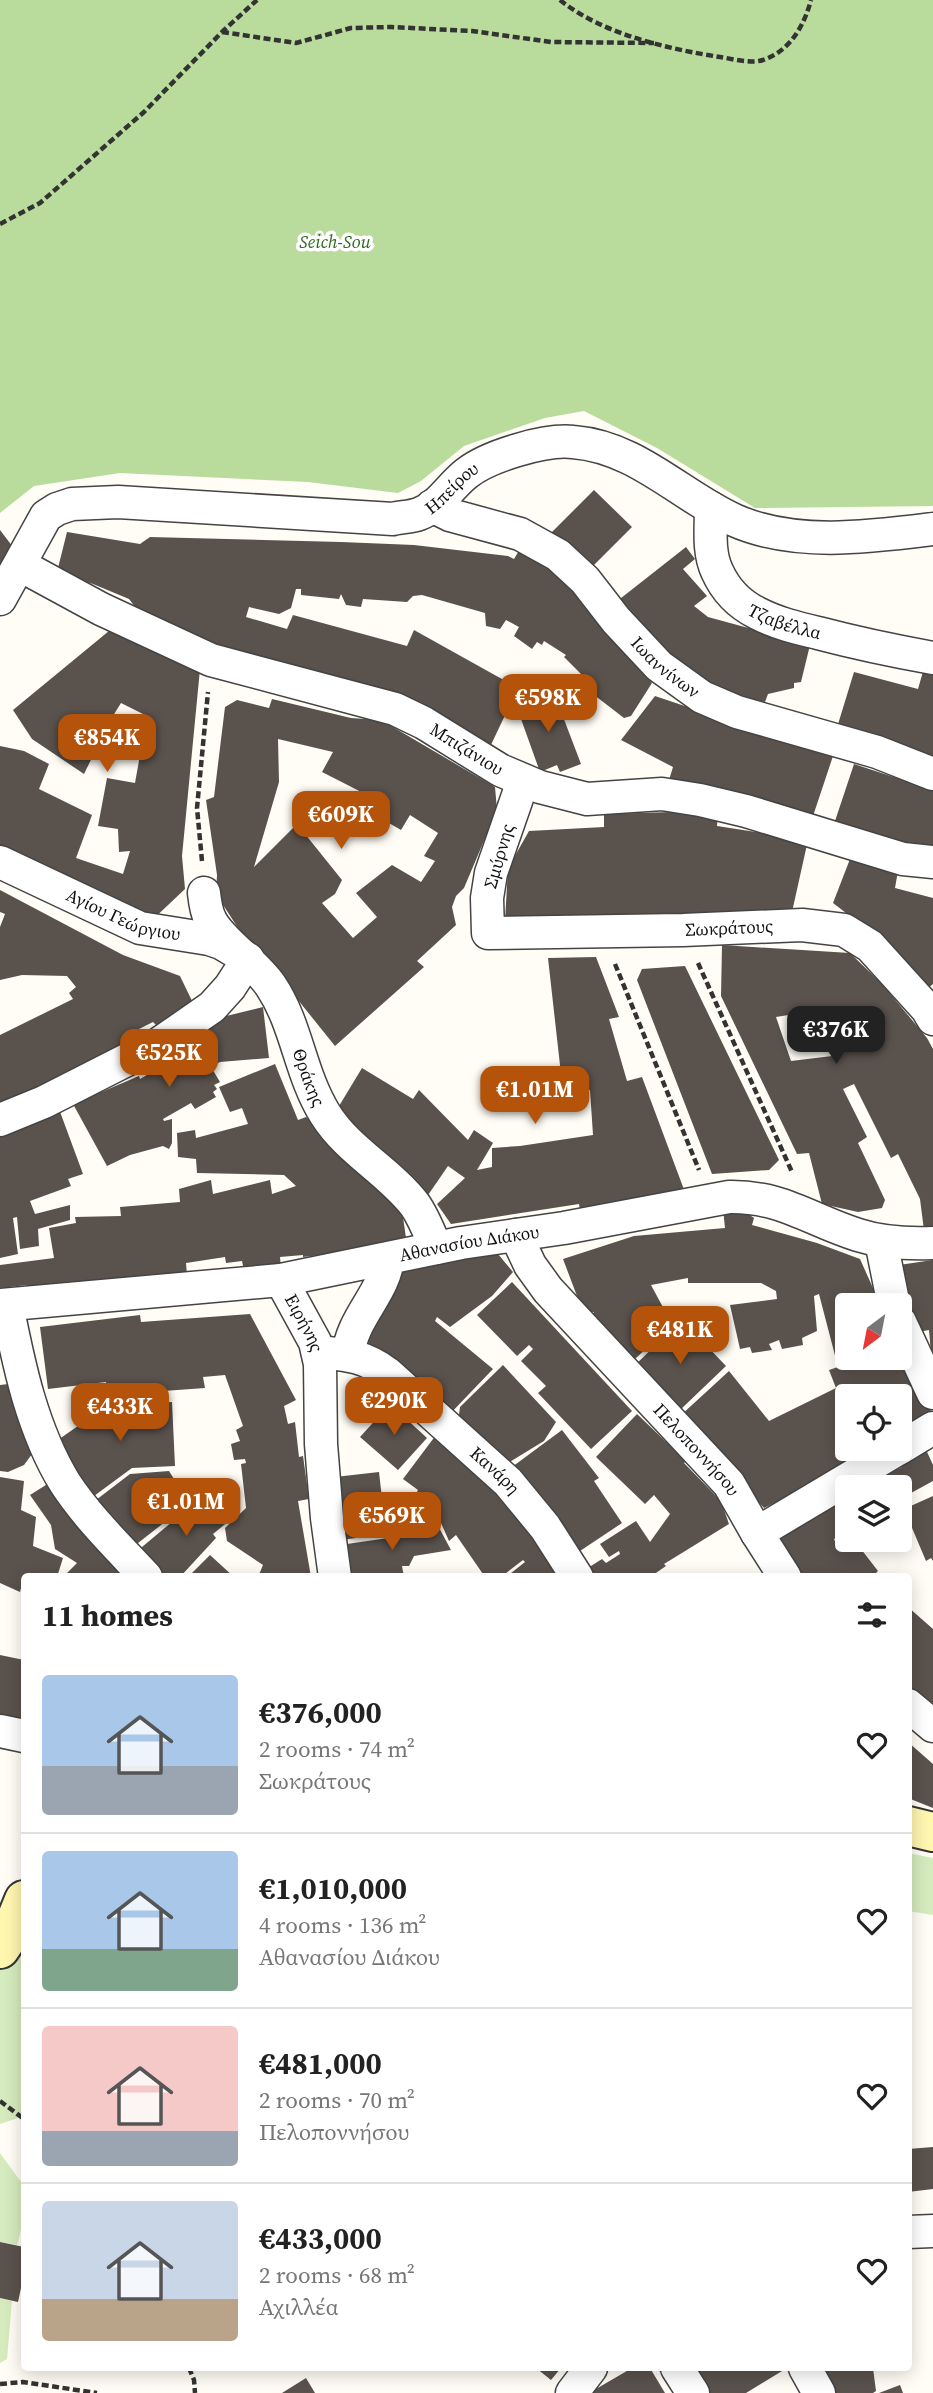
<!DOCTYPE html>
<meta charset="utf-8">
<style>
body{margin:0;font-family:"Source Serif 4",serif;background:#f6f6f6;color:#222;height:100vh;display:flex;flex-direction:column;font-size:26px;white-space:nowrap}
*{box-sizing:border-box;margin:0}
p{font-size:23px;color:#767676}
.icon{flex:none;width:38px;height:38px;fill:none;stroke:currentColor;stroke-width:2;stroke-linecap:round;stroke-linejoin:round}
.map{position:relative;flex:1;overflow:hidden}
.sheet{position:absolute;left:21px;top:1573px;width:891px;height:798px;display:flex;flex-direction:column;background:#fff;border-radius:7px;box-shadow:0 4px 18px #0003}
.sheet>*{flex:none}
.needle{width:46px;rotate:212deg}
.buttons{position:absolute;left:835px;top:1293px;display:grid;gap:14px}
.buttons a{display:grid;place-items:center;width:77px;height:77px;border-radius:7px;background:#fff;box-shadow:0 4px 18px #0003;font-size:35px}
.price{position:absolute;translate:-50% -60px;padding:0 16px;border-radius:14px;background:#b45309;color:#fff;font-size:23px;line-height:46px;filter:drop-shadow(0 2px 4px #0008)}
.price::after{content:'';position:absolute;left:50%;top:42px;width:21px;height:16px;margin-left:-10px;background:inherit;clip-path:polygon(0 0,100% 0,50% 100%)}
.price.selected{background:#222;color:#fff}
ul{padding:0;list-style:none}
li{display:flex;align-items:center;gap:21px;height:175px;padding:0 21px}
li+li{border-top:2px solid #e0e0e0}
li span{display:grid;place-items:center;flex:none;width:196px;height:140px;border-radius:7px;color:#555}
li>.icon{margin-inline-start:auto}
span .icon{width:84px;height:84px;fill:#fffc;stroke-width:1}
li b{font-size:30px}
h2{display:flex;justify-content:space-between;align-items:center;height:84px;padding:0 21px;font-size:30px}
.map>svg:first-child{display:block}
.green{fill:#d5ebbd}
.forest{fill:#b9dc9c}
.building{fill:#5a524d;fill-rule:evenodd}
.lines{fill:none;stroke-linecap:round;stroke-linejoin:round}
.street-casing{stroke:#444;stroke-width:35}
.secondary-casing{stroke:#333;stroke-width:42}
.path{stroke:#333;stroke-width:4.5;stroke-dasharray:7 3.5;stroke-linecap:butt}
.street{stroke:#fff;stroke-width:32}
.secondary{stroke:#fff6b0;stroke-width:38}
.labels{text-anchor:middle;stroke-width:7;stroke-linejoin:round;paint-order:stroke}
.park-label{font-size:18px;font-style:italic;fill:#2f6b1f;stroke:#fff}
.street-label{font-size:18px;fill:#111;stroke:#fff}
</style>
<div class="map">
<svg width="933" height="2393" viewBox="0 0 933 2393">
<rect width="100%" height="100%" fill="#fffdf5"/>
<!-- green -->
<path class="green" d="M908,1853L933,1858V1915L908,1911Z
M24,1930V2116L0,2124V1962Z
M0,2153L24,2186V2218L17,2245L0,2242Z
M0,2298L12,2301L7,2359L0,2363Z"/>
<!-- forest -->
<path class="forest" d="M0,0H933V506L755,508L657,448L584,411L545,418L464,446L421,481L398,493L308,482L120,473L34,486L0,513Z"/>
<!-- building -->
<path class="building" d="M594,490L632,527L589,570L551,533Z
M0,530L16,551L0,584Z
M67,532L140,544L150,537L341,542L414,545L508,556L514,559L520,549L578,589L652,683L631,716L624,718L576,681L581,674L564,657L566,655L544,641L542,645L537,642L532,649L514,636L519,627L506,620L500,629L486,626L485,613L422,595L413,596L407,602L363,599L361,607L346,605L341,594L339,599L301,595V589H296L291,608L279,614L249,607L246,617L287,629L293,615L407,646L414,630L518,688L489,749L197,644L143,617L129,599L93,584L57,572Z
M686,547L695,559L683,569L707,596L694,606L708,617L810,645L801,682L794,683V688L768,694L765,702L725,696L693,684L616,602Z
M115,626L200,669L182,856L185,889L148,924L0,852V746L24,751L49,764L39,789L92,815L76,858L123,874L130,851L119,852L118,829L98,826L107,778L135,783L147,716L121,703L111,719L84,774L32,739L13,710Z
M924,668L933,670V764L835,734L854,672L918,689Z
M554,693L581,764L560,772L557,765L540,772L516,705Z
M655,696L833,756L812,819L669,780L673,767L621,740Z
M272,699L351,718L381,720L495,787L497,810L464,888L456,896L452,907L456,925L417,961L424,967L335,1046L265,959L264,952L251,948L216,894L217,875L206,800L214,797L225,707L237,700L269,708ZM278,739L333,752L322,772L375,799L368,811L401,830L410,815L438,833L424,856L435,861L421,882L392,865L356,893L377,917L353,938L322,903L335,894L342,880L297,824L254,867L279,782Z
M854,764L933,790V851L834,824Z
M672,812L718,814L717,826L808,840L792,912L505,921L508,868L529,831L604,827V814Z
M850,859L899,865L895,888L933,898V984L926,990L876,936L833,903Z
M0,890L123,955L180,976L194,1005L157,1026L153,1022L137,1030L139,1033L103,1056L0,1109V1035L73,999L69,993L76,987L67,976L22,975L0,980V927L5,914L0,912Z
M722,945L850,953L882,984L927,1038L933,1049V1236L925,1238L920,1199L898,1154L891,1158L854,1084L843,1089L867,1137L858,1143L885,1200L882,1208L858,1212L822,1204L809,1153L797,1154L721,996ZM826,1009L839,1026L847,1021L862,1036L832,1056L791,1061L776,1017Z
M596,957L619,1017L609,1019L627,1081L642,1077L686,1195L581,1216L579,1204L451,1224L437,1204L465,1178L448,1166L426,1198L336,1111L362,1068L413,1099L419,1090L468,1140L474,1130L493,1143L477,1170L492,1167V1148L520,1146L593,1135L590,1090L563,1092L548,958Z
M685,966L779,1160L769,1170L712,1174L637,980L642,969Z
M263,1007L269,1058L220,1062L211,1067L220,1082L214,1085L217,1089L213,1092L216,1097L195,1109L191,1103L163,1119L164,1121L172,1119V1143L169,1149L163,1146L130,1155L107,1166L73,1104L139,1076L140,1079L207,1040L203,1029L218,1018Z
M275,1064L298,1120L306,1117L363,1168L400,1196L407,1245L303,1257V1255L280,1257L281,1268L244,1271L242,1261L226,1263L225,1257L186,1263L187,1275L28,1291L27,1285L0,1288V1265L54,1258L49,1228L76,1223L75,1217L121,1216L120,1207L180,1202L179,1189L211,1180L213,1194L270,1180L272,1194L296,1186L284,1175L197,1173L196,1159L178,1157L177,1133L195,1130L196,1138L248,1124L242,1108L230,1112L219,1087Z
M59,1109L83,1174L68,1179L71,1186L30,1201L35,1214L70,1205V1220L38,1229L39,1246L20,1249L17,1217L13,1218L18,1254L0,1258V1131Z
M723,1209H741L754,1218L752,1225L817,1243L860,1259L881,1306H847V1358H900L913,1376L933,1415L900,1441V1396H847V1449H885L764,1508L680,1416L729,1371L769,1421L836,1388L829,1370L838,1367L819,1294L814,1296L817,1331L802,1338L803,1345L782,1349L779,1340L769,1344L772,1350L752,1353L750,1347L740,1349L730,1305L777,1299L776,1291L761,1283H688V1278L651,1285L672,1324L635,1359L629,1354L623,1360L587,1322L594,1312H583L563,1259L634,1236L725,1228Z
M493,1248L513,1272L492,1296L450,1327L437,1317L435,1321L493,1369L448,1416L362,1337L408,1262Z
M933,1260V1354H931L929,1330L918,1332L899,1265Z
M512,1282L632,1411L591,1449L538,1393L546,1386L521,1361L533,1349L529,1345L517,1356L477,1315Z
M250,1314L296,1400L284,1406L288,1424L295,1422L299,1457L303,1456L309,1499L298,1501L311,1577H258L263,1565L227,1541L225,1528L246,1508L241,1464L246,1463L245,1459L234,1460L231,1444L240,1441L236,1430L243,1426L225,1375L203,1377L205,1388L108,1395L106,1382L48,1389L40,1327L140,1315L141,1322Z
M682,1320L726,1366L679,1411L635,1365Z
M503,1365L556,1422L544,1441L503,1466L458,1422L460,1407Z
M17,1383L35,1450L24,1465L8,1472L0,1471V1385Z
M172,1402L175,1466L132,1468L94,1496L55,1442L108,1405Z
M390,1404L427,1438L398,1470L360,1437Z
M637,1414L686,1461L684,1463L721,1501L729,1524L664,1564L666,1566L650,1577H587L583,1571L602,1559L606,1563L620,1554L619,1551L609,1557L600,1544L636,1521L650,1542L670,1514L654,1495L645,1504L596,1457Z
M562,1430L599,1478L594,1481L622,1523L574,1555L512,1467Z
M436,1435L503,1496L565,1577H506L525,1562L523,1560L501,1577H485L456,1535L449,1541L433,1505L425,1511L414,1498L418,1490L403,1479Z
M923,1443L933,1465V1481L900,1499V1488H863L902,1467L896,1456Z
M169,1471L189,1503L133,1547L96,1500L130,1474Z
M379,1472L386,1534L341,1540L335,1477Z
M0,1477L24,1481L21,1510L36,1517L33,1546L63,1558L57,1577H24L20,1592L0,1583Z
M57,1478L132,1577H63L77,1563L55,1549L51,1525L30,1495Z
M209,1491L235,1516L213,1534L216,1538L180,1577H159L136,1552Z
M933,1496V1561L931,1558L926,1561L904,1509Z
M847,1499V1532L834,1539L837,1546L846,1540H854L878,1571L876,1573L879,1577H797L763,1536Z
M436,1522L451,1550L414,1556L409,1566H402L404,1577H346L340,1545L395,1537L403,1529Z
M210,1555L234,1577H188Z
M908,1607L933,1629V1717L908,1695Z
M0,1655L24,1660V1725L0,1720Z
M908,1742L933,1764V1808L908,1798Z
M933,2147V2189L908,2192V2149Z
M0,2242L24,2247V2274L18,2302L0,2298Z
M536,2368H561L551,2380Z
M632,2368H650L665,2393H589Z
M688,2368H787L746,2393H703Z
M810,2368H873L876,2391L873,2393H823Z
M306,2378L315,2393H282Z
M900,2385L903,2393H879Z"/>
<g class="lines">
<defs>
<g id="street">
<path id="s1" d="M432,506L450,515L520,534L558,555L585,580L616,620L659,666L702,697L737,712L877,752L933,774"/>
<path id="s2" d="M711,508C711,529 708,552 717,571C725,589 739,604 757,613C776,623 797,628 818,633C856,643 894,651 933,658"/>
<path id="s3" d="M20,565L101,609L211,660L395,709L424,723L500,770L540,787L587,799L662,794L700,800L746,811L903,859L933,862"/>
<path id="s4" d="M0,599L46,516L57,509L72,504L118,502L393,519C401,517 411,517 419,514C439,507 451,485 467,473C489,456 545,439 573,442C637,447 679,495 734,520C794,547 869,537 933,529"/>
<path id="s5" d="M523,781L491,873L487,898L488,933L683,930L802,925L844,930L870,946L927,1009L933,1019"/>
<path id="s6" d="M0,862L140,928L209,939L221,943L248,959L230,987L212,1007L160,1043L44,1102L0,1120"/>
<path id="s7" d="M204,893C205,902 206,911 210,919C219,940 256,963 271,986C297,1025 300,1074 325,1114C348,1151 389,1171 415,1205C424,1218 430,1234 436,1248"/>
<path id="s8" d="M516,1235L530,1265L548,1290L729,1484L757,1533L785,1577"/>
<path d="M881,1241L894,1306"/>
<path id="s9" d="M281,1280L315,1342L320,1364L321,1444L327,1518L335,1577"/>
<path id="s10" d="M0,1305L281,1280L461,1243L564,1228L729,1197C782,1196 810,1220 858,1235C883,1243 907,1244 933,1243"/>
<path d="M7,1305C19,1366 32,1429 65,1483C88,1518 118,1547 146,1577"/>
<path d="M900,1322L933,1393"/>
<path id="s11" d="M318,1352C347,1355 363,1355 387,1373L508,1482L545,1527L577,1577"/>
<path d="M348,1355C352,1317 384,1294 388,1259"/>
<path d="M900,1448L933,1428"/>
<path d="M757,1533L898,1449"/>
<path d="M908,1705L933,1726"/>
<path d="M0,1731L24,1736"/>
<path d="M908,2232L933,2231"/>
<path d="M677,2368L693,2393"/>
<path d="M805,2368L819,2393"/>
<path d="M572,2393L591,2368"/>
</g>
<path id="secondary" d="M908,1826L933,1832
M0,1949L10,1934L24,1900"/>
</defs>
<!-- street casing -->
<use href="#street" class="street-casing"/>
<!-- secondary casing -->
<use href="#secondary" class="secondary-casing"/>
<!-- path -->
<path class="path" d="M560,0C602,34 668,49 720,57C733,59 751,64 763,60C790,51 804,26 811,0
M222,32L296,43L351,28L391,27L472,31L551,42L654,43
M0,224L40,203L144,112L222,32L257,0
M202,861L197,808L208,692
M698,963L792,1172
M615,964L699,1170
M0,2101L24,2119
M189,2368L194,2380L195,2393
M0,2384L23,2382L97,2393"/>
<!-- street -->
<use href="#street" class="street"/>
<!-- secondary -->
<use href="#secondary" class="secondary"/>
</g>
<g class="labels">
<!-- park labels -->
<g class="park-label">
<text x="335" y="248">Seich-Sou</text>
</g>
<!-- street labels -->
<g class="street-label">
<text dy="6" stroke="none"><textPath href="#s4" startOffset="514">Ηπείρου</textPath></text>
<text dy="6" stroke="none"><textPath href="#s2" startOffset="152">Τζαβέλλα</textPath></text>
<text dy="6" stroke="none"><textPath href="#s1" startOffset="292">Ιωαννίνων</textPath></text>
<text dy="6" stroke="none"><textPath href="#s3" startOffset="486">Μπιζάνιου</textPath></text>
<text transform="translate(499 856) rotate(-74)" y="6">Σμύρνης</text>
<text dy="6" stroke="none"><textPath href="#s6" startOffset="135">Αγίου Γεώργιου</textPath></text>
<text dy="6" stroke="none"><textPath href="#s5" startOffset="399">Σωκράτους</textPath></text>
<text dy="6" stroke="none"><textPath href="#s7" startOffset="217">Θράκης</textPath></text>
<text dy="6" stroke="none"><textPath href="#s10" startOffset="474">Αθανασίου Διάκου</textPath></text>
<text dy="6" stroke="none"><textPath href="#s9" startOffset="49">Ειρήνης</textPath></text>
<text dy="6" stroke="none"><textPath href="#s8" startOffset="282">Πελοποννήσου</textPath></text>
<text dy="6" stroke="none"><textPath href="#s11" startOffset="219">Κανάρη</textPath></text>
</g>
</g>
</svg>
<div class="buttons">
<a><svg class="needle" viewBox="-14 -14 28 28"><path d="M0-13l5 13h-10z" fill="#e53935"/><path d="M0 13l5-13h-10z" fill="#767676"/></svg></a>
<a><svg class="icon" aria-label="locate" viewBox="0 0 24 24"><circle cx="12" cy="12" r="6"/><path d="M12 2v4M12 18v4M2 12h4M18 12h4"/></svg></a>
<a><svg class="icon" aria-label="layers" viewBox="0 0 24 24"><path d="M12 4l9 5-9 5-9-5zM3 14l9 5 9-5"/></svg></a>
</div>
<b class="price" style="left:548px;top:734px">€598K</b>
<b class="price" style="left:107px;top:774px">€854K</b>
<b class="price" style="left:341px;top:851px">€609K</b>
<b class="price selected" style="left:836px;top:1066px">€376K</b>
<b class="price" style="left:169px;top:1089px">€525K</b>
<b class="price" style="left:535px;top:1126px">€1.01M</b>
<b class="price" style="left:680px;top:1366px">€481K</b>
<b class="price" style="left:394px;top:1437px">€290K</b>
<b class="price" style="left:120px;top:1443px">€433K</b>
<b class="price" style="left:186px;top:1538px">€1.01M</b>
<b class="price" style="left:392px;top:1552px">€569K</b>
<section class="sheet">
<h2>11 homes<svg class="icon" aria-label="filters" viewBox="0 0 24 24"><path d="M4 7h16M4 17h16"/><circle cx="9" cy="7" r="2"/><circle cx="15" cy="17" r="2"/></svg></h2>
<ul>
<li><span style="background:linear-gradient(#a9c7e8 65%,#9aa5b1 0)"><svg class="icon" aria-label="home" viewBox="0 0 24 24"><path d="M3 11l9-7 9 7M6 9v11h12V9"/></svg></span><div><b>€376,000</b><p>2 rooms · 74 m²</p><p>Σωκράτους</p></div><svg class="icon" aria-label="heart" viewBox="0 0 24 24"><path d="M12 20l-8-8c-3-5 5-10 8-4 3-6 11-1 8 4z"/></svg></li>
<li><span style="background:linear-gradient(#a9c7e8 70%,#7fa58c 0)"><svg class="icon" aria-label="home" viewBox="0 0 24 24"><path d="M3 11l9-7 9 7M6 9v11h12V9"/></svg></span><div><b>€1,010,000</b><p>4 rooms · 136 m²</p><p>Αθανασίου Διάκου</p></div><svg class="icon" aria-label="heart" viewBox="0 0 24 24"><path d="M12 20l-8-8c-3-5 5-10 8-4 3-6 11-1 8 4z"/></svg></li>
<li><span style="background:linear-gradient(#f6c9c9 75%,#9aa5b1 0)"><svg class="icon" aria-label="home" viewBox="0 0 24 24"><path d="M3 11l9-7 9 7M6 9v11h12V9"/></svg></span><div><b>€481,000</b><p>2 rooms · 70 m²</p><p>Πελοποννήσου</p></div><svg class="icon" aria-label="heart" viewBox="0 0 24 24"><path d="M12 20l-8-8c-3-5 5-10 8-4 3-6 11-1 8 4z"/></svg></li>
<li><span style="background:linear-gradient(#c9d6e8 70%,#b9a48a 0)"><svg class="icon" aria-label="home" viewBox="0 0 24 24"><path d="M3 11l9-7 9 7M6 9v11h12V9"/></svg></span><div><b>€433,000</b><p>2 rooms · 68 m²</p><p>Αχιλλέα</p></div><svg class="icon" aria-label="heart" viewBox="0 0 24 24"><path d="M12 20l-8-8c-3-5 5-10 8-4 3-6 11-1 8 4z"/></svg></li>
</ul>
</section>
</div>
